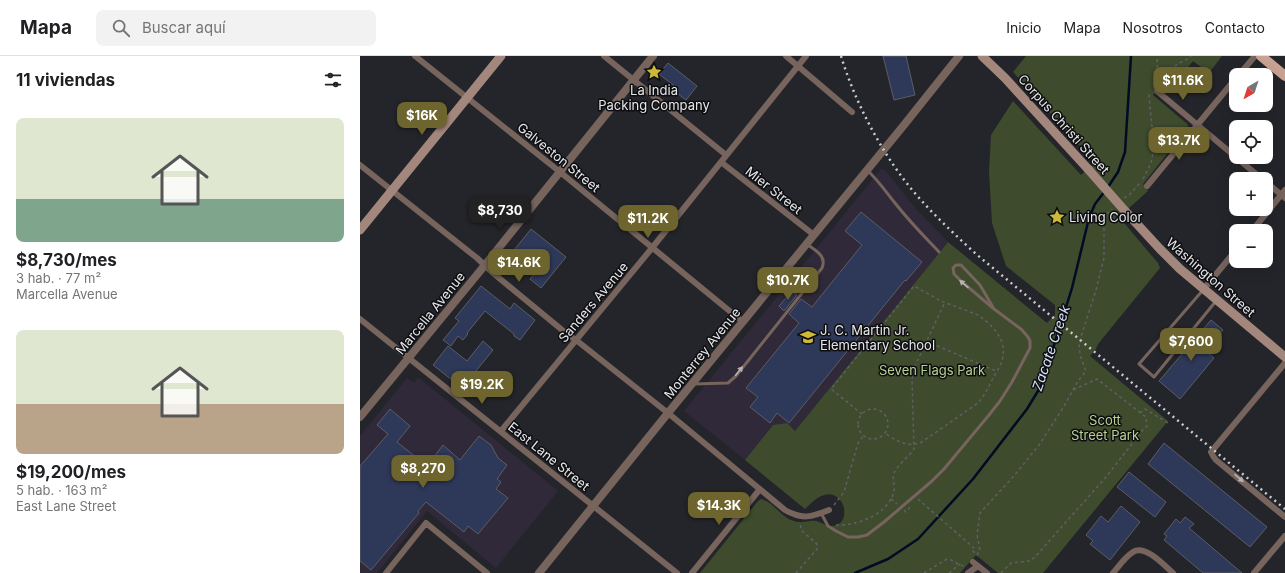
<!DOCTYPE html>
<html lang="es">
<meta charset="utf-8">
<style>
body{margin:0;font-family:Inter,sans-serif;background:#f2f2f2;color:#202124;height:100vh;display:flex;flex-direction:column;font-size:15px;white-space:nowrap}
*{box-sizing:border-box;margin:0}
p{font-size:13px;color:#757577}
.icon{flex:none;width:22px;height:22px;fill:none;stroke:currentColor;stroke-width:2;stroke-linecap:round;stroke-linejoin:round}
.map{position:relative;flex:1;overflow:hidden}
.panel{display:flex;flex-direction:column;background:#fff;width:360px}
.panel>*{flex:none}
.needle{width:26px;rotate:219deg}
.fabs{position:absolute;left:869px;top:12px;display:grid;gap:8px}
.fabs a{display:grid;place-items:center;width:44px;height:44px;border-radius:8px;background:#fff;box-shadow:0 4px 16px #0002;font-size:20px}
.price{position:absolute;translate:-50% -34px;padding:0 9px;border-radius:8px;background:#6d652d;color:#fff;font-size:13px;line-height:26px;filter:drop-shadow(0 1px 2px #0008)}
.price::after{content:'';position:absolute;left:50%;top:24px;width:12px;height:9px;margin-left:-6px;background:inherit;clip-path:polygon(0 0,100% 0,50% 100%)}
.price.on{background:#222;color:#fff}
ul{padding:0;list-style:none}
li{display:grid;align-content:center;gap:8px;height:212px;padding:0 16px}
li span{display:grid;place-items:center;height:124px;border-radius:8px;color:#555}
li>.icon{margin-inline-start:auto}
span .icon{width:72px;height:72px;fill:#fffc;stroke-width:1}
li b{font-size:17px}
h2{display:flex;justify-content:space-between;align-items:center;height:48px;padding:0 16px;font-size:17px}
header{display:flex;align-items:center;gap:24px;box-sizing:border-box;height:56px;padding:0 20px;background:#fff;border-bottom:1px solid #e0e0e0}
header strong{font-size:19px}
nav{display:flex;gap:22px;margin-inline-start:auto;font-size:14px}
.search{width:280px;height:36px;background:#f2f2f2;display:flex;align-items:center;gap:10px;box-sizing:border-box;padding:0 14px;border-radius:8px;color:#757577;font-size:15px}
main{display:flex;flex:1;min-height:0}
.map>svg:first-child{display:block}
.education{fill:#302939}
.green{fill:#3e4b2d}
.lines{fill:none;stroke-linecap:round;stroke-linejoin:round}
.stream{stroke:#000b24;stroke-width:2.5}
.building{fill:#2e3858;stroke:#5c5e63}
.path{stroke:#5f6065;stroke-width:1.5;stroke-dasharray:3 3;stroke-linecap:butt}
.service{stroke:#76645d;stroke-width:3}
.minor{stroke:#76645d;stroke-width:6}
.tertiary{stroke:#76645d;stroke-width:8}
.secondary{stroke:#a4877c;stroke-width:9}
.primary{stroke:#c8a293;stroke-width:10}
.rail{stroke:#cbccd0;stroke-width:2.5;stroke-dasharray:2 4;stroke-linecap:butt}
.secondary-bridge{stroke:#a4877c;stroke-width:9}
.oneway{fill:#b9b3b2}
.labels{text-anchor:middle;stroke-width:3;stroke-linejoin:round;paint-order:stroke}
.poi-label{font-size:13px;fill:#e6e7ea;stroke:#0e0e11;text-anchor:start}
.street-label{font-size:13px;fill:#e6e7ea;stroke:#0e0e11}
.park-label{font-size:13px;fill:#b6d193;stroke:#0e0e11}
.water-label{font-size:14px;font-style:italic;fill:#d1e2f8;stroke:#0e0e11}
</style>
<header>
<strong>Mapa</strong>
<div class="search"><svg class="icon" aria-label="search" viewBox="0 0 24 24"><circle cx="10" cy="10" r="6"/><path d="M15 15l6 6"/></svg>Buscar aquí</div>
<nav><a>Inicio</a><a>Mapa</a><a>Nosotros</a><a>Contacto</a></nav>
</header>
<main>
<section class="panel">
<h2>11 viviendas<svg class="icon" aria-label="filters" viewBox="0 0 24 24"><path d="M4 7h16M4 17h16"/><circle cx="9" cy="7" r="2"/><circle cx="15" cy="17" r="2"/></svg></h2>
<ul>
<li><span style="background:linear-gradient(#dfe7d0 65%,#7fa58c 0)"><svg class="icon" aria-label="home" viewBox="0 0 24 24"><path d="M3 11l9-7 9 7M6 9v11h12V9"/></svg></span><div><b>$8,730/mes</b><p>3 hab. · 77 m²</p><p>Marcella Avenue</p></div></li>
<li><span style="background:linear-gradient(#dfe7d0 60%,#b9a48a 0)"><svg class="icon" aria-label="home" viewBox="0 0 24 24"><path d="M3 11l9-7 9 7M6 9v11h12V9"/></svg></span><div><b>$19,200/mes</b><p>5 hab. · 163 m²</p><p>East Lane Street</p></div></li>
</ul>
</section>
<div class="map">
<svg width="925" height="517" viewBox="0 0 925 517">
<rect width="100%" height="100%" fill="#24252a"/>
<!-- education -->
<path class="education" d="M521,113L525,114L556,153L588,186L435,375L427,367L413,369L385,404L324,355Z
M58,321L198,435L136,512L67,455L17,517H0V380L47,322L54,327Z"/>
<!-- green -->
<path class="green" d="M666,0H862L849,17L833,5L807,37L799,31L793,39L826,67L828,69L827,73L783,128L788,135L759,161L798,207L800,212L738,288L736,293L730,300L808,365L683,517H638L616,499L600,517H340L398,445L401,443C414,446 421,462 434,465C441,468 449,464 456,465C461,466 468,471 473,470C488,468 487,448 477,441C464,433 454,445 445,453L385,404L413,369L427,367L435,375L588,186L687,267L695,259V249L646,210L632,167L629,116L631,79L653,45L721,119L735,107L653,16Z"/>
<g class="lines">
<!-- stream -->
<path class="stream" d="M748,131L758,116L765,96L771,0
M495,517L528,503L558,483L613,423L667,353L681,330L690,302L712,232L729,162L735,148L745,135"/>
</g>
<!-- building -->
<path class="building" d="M523,0H546L555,39L534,44Z
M308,7L337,30L326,44L314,35L317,32L299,18Z
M501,156L562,206L546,225L545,224L429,367L417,357L410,367L390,351L398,341L386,332L439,267L429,258L441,243L452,251L502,189L485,175Z
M171,173L206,201L181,232L170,223L178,214L165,203L157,213L146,204Z
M121,230L150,253L154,247L175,264L160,284L154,280V278L125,255L107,277L108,278L103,284L98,280L91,290L83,284L99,265L95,262Z
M432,235L437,239L424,255L419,250Z
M851,264L863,274L845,294L854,302L820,343L799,325Z
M123,285L133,294L102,332L73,309L88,290L107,305Z
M30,353L50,370L37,386L67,410L83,389L100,404L119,380L131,389L138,402L147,409L137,423L141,426L136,433L148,442L118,478L108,470L104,476L66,446L58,455L59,457L11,514L0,505V410L28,378L17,369Z
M804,387L907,471L890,491L788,408Z
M769,416L806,446L795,461L757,431Z
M761,450L780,466L750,504L730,488L733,485L726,479L741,460L748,466Z
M825,461L834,468L829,472L882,517H843L804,484L807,480L804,478L816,463L820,467Z"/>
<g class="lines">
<!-- path -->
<path class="path" d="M814,13L817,16L819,14L817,12L815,14
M795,29L798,25L797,0
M805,32C810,26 809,18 814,11C819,6 826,5 831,0
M673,40L677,35
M783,123L791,107L794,91L789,40L790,37
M764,142L770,138L781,126
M566,285L636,315
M498 368a15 15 0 1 1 30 0a15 15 0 1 1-30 0Z
M780,357L785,353L808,367
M502,358L471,333L554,230L581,245L618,259C631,268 646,282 643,300C642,307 638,314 634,320C629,330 625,339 618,347L562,386C548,392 536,385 525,377
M531,443L537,448
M558,443L615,493L613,495L617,499
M474,449L484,436L498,387L504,379
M544,454L546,456L551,450
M476,469C497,470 527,459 534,436C535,430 532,423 534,417C537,410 549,400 554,393L552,323L555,310L585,246
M617,499L620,494L617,479L620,457L653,421L679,389L703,352L718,325L726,315L720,299L719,287L736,234L744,202V165L746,159L752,153
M436,517L457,493V488L441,474L440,466
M564,517L587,503C595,504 598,510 605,510
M589,517L600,508
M641,517L651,507L670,505L675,501L746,421L782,375L787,370L786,361L737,323L713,334"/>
<!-- service -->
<path class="service" d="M507,114C518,124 526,136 535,147C549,165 564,180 579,196
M843,234L779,308L794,321L856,245
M334,328L368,327L376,320L462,212C467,200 456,195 448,189
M461,457L468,470L476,475L488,481H498L507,479L524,466L572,425L584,413L629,359L640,345L652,326L670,292V285L668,281L661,273L634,253L601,225L594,218L593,212L596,209H601L620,229L634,253"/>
<!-- minor -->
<path class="minor" d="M55,0L200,116L383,266
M244,0L366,99
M426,0L492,56
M879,19L895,0
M797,35L902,123
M361,106L454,179
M0,109L117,202L133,217L207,278L216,284L308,357L425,454C442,464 452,461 469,454
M906,126L925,142
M787,130L876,22
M892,175L925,134
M843,234L876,194
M0,263L317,517
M925,307L851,396L853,400L856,404L925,461
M141,375L292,192L446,0
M613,506L627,517
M26,517L66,467L127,517
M332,517L400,433
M608,517L618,510
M753,517C759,510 765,501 773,496C785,488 804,509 813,517
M894,517L925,480"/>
<!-- tertiary -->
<path class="tertiary" d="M0,361L125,209L293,0
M179,517L308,357L544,69L599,0"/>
<!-- secondary -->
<path class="secondary" d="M622,0L645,22L728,113
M765,155L800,193L820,213L925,301
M0,174L141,0"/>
<!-- primary -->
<path class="primary" d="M901,0L925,20"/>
<!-- rail -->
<path class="rail" d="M481,0C494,43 518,90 545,125C566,152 591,175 616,198L925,453"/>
<!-- secondary-bridge -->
<path class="secondary-bridge" d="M728,113L765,155"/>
</g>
<!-- one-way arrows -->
<defs><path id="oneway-solid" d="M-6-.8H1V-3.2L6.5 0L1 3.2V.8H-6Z"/></defs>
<g class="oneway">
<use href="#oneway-solid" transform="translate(604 228) rotate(-139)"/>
<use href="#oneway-solid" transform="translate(379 315) rotate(-51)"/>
<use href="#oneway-solid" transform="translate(879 422) rotate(40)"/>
</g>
<!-- icons -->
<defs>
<symbol id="sight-bare" viewBox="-9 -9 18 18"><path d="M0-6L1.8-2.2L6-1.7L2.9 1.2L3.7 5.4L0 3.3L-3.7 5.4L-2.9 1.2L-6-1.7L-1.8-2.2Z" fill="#ccb938" stroke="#0e0e11" stroke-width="2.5" paint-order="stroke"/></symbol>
<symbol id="school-bare" viewBox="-9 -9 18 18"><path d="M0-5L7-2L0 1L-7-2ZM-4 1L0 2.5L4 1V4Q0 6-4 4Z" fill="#ccb938" stroke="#0e0e11" stroke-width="2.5" paint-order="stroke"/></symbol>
</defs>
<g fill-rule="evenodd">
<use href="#sight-bare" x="283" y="5" width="22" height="22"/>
<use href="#sight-bare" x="686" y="150" width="22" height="22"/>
<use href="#school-bare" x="437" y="270" width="22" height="22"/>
</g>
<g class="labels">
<!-- poi labels -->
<g class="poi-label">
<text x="294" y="39" text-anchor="middle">La India<tspan x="294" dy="15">Packing Company</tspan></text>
<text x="709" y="166">Living Color</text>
<text x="460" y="279">J. C. Martin Jr.<tspan x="460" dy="15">Elementary School</tspan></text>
</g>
<!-- street labels -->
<g class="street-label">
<text transform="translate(704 68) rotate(48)" y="5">Corpus Christi Street</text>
<text transform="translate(199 101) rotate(39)" y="5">Galveston Street</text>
<text transform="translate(414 134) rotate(38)" y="5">Mier Street</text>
<text transform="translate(851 221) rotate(41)" y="5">Washington Street</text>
<text transform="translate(233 246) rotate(-50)" y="5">Sanders Avenue</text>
<text transform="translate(70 257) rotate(-51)" y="5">Marcella Avenue</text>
<text transform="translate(342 297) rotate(-51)" y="5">Monterrey Avenue</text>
<text transform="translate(189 400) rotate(39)" y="5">East Lane Street</text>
</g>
<!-- park labels -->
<g class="park-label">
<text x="572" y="319">Seven Flags Park</text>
<text x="745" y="369">Scott<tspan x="745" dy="15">Street Park</tspan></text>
</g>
<!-- water labels -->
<g class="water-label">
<text transform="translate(691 292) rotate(-71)" y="5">Zacate Creek</text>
</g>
</g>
</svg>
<div class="fabs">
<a><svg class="needle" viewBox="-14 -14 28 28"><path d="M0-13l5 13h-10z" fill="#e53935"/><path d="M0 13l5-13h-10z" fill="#757577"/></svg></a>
<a><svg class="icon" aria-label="locate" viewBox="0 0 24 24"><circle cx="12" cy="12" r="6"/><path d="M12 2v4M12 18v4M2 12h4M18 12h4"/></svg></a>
<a>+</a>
<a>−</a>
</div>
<b class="price" style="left:823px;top:45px">$11.6K</b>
<b class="price" style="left:62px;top:80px">$16K</b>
<b class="price" style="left:819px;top:105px">$13.7K</b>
<b class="price on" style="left:140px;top:175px">$8,730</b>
<b class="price" style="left:288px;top:183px">$11.2K</b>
<b class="price" style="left:159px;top:227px">$14.6K</b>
<b class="price" style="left:428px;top:245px">$10.7K</b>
<b class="price" style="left:831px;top:306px">$7,600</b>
<b class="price" style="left:122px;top:349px">$19.2K</b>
<b class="price" style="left:63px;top:433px">$8,270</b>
<b class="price" style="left:359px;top:470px">$14.3K</b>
</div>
</main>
